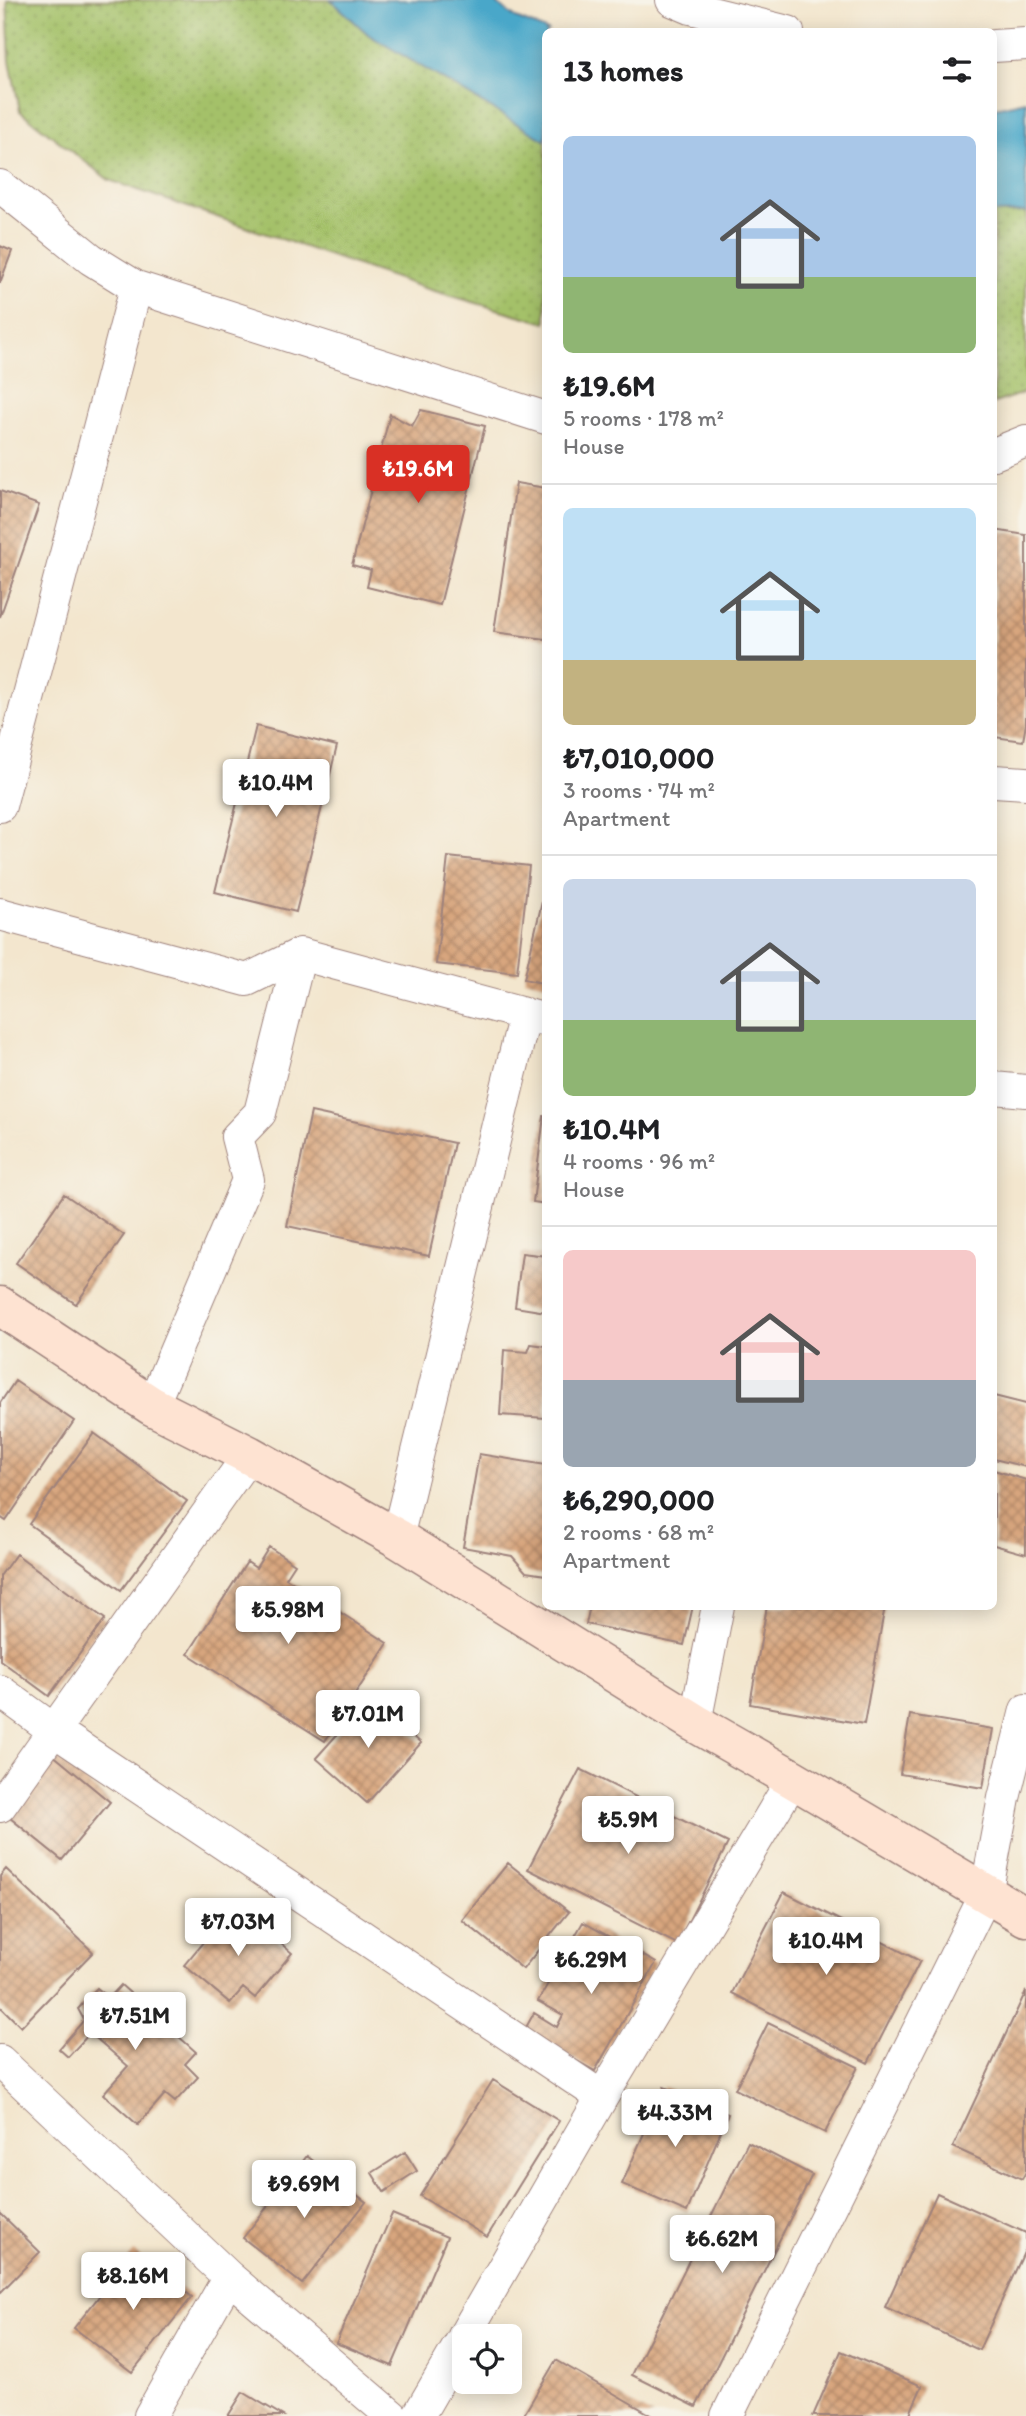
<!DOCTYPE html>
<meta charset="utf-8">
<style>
body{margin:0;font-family:Itim,sans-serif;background:#f6f6f6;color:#202124;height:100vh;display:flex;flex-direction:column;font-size:26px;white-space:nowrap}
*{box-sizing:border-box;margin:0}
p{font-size:23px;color:#757577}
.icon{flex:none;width:38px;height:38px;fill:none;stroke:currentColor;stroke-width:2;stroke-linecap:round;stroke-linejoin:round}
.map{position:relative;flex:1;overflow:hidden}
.details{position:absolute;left:542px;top:28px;width:455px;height:1582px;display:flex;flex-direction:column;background:#fff;border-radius:10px;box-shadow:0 4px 18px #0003}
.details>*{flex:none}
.fabs{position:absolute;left:452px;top:2324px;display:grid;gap:14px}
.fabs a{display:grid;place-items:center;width:70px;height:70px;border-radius:10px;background:#fff;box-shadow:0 4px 18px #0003;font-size:35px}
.price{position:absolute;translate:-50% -60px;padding:0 16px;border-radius:7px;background:#fff;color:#222;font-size:23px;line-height:46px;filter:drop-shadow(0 2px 4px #0008)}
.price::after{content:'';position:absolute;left:50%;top:42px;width:21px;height:16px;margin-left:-10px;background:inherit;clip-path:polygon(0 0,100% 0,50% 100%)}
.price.current{background:#d93025;color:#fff}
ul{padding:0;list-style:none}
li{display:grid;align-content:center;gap:14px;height:371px;padding:0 21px}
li+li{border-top:2px solid #e0e0e0}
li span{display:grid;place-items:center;height:217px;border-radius:10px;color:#555}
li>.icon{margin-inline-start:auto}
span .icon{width:126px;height:126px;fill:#fffc;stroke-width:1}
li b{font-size:30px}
h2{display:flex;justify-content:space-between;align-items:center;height:84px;padding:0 21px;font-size:30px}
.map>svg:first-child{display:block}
.park{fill:url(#park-dots);stroke:#77704a;stroke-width:2}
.water{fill:#4aa7c9;stroke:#4a637a;stroke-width:2}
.building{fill:url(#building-cross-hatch)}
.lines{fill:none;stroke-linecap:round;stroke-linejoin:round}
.street-casing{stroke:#9e827c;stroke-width:34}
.secondary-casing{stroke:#9e827c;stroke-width:41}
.street{stroke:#fff;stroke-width:32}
.secondary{stroke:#fee3d2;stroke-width:38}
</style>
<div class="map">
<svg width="1026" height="2416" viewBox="0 0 1026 2416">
<defs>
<pattern id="park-dots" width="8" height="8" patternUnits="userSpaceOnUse" patternTransform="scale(1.75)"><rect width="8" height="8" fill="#a4c169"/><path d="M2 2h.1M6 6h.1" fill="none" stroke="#8fa55b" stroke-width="1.8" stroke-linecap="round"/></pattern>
<pattern id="building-cross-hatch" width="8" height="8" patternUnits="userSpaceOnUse" patternTransform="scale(1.75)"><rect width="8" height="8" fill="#d8a67e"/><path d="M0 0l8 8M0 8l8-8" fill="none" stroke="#b18767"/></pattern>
</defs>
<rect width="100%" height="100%" fill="#f7f3e8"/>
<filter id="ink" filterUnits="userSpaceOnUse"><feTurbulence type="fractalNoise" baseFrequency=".0143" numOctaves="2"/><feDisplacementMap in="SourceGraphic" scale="14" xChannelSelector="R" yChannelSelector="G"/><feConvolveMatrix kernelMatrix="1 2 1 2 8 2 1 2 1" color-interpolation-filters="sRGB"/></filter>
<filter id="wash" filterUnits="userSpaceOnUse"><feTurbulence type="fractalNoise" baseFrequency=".00686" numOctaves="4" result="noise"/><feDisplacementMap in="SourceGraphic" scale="28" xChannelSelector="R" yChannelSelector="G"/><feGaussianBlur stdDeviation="1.57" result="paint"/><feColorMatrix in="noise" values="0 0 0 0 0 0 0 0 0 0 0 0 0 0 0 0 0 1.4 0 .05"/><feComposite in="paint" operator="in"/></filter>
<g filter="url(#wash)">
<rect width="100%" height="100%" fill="#f3e6ce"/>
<!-- park -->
<path class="park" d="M7,0H331L369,35L546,141V323L424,288L109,180L20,111L10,61Z
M1026,212V392L994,403V213Z"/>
<!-- water -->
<path class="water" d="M331,0H492L516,18L548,31L546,32V141L369,35Z
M1026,101V212L994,213V108Z"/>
<g id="blocks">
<!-- building -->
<path class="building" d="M0,246L12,251L0,283Z
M421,410L485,426L440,605L367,587L371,570L352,565L390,414L412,426Z
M516,483L546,488V639L494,632Z
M0,491L39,505L0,617Z
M994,530L1026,535V724L1023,741L994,737Z
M256,726L337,746L296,912L215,892Z
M448,857L529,866L517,973L436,964Z
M545,889H546V984L524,979Z
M311,1112L454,1143L429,1256L287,1226Z
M544,1116H546V1204L533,1202Z
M64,1194L124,1235L76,1304L16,1263Z
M522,1253L546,1256V1312L515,1307Z
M531,1344L546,1346V1418L500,1415L504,1350L528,1352Z
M15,1381L74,1421L6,1521L0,1517V1403Z
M994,1396L1026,1404V1467L994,1459Z
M94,1433L187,1501L121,1590L29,1524Z
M479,1454L546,1465V1575L526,1572L512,1556L463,1547Z
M994,1470L1026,1480V1554L994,1545Z
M269,1547L295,1564L286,1578L388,1643L325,1741L188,1654L247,1562L256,1568Z
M16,1554L105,1619L49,1696L0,1660V1576Z
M590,1606H693L684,1645L586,1624Z
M767,1606H885L864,1724L750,1704Z
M370,1698L421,1743L367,1803L316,1758Z
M910,1715L993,1729L983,1788L900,1774Z
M52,1754L110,1802L62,1860L4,1813Z
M580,1769L728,1843L677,1944L528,1869Z
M508,1863L569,1912L523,1969L462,1920Z
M6,1869L93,1952L21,2027L0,2006V1876Z
M784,1892L920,1961L868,2063L732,1993Z
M229,1911L246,1924L251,1918L292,1953L255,1998L243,1988L230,2003L184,1965Z
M583,1922L656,1963L595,2071L524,2031L534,2013L557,2027L563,2015L538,2001Z
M121,1985L196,2052L185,2064L198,2077L175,2102L165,2094L138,2125L103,2094L128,2066L90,2033L68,2057L59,2049L84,2020L78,2009L97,1988L109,1998Z
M1026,1991V2172L1022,2179L953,2147Z
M768,2023L858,2067L825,2133L735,2089Z
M493,2080L559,2121L487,2237L420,2196Z
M664,2087L728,2114L687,2212L622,2184Z
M748,2142L812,2175L696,2407L632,2375Z
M405,2152L417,2171L384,2192L372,2173Z
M307,2156L366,2202L302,2284L243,2238Z
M937,2193L1026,2233V2248L979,2350L885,2307Z
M0,2213L40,2252L0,2293Z
M392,2214L447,2237L392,2366L336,2343Z
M134,2252L192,2297L132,2372L74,2328Z
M841,2351L922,2386L909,2416H813Z
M556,2360L653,2416H523Z
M243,2392L283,2416H228Z"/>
</g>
</g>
<g filter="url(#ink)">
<use href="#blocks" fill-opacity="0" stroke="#9e827c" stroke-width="2"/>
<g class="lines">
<defs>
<path id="street" d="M672,0L691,8L788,32
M994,46L1026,44
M0,186L91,259L136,287L546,418
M994,454L1026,441
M994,781L1026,783
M0,806L136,287
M0,914L247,980L300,954L546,1020
M994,1088L1026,1091
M152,1406L248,1180L237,1137L260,1113L300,954
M397,1538L525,1014
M0,1691L55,1731L602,2097
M695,1723L718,1606
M0,1806L249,1455
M0,2061L229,2277L392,2416
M464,2336L602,2097L793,1779
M150,2416L229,2277
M418,2416L464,2337
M727,2416L986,1894L1004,1798L1026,1710"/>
<path id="secondary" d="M0,1306L152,1406L249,1455L397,1538L695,1723L793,1779L1026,1917"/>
</defs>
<!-- street casing -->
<use href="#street" class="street-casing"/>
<!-- secondary casing -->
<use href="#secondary" class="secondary-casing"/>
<!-- street -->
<use href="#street" class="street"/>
<!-- secondary -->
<use href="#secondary" class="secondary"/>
</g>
</g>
</svg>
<div class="fabs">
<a><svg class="icon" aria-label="locate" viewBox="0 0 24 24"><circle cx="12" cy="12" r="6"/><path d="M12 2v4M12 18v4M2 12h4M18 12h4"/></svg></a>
</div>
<b class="price current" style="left:418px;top:505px">₺19.6M</b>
<b class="price" style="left:276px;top:819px">₺10.4M</b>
<b class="price" style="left:288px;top:1646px">₺5.98M</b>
<b class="price" style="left:368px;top:1750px">₺7.01M</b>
<b class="price" style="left:628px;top:1856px">₺5.9M</b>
<b class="price" style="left:238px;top:1958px">₺7.03M</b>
<b class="price" style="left:826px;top:1977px">₺10.4M</b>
<b class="price" style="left:591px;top:1996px">₺6.29M</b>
<b class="price" style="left:135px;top:2052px">₺7.51M</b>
<b class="price" style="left:675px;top:2149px">₺4.33M</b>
<b class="price" style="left:304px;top:2220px">₺9.69M</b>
<b class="price" style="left:722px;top:2275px">₺6.62M</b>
<b class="price" style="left:133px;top:2312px">₺8.16M</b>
<section class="details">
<h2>13 homes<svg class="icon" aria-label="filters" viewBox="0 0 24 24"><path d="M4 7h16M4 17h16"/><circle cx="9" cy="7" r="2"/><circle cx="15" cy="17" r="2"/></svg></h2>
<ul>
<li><span style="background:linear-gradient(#a9c7e8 65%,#8fb573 0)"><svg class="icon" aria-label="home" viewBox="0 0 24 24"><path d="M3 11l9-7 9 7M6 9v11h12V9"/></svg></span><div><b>₺19.6M</b><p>5 rooms · 178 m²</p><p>House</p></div></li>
<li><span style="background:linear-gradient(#bfe0f5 70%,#c2b280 0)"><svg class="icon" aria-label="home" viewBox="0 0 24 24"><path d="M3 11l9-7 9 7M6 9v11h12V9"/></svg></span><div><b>₺7,010,000</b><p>3 rooms · 74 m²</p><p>Apartment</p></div></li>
<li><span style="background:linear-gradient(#c9d6e8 65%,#8fb573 0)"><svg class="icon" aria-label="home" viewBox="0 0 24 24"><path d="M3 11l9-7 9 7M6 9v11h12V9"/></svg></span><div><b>₺10.4M</b><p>4 rooms · 96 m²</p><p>House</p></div></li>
<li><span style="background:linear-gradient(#f6c9c9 60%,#9aa5b1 0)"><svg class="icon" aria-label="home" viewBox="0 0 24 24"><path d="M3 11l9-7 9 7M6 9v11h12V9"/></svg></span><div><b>₺6,290,000</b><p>2 rooms · 68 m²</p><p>Apartment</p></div></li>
</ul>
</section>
</div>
